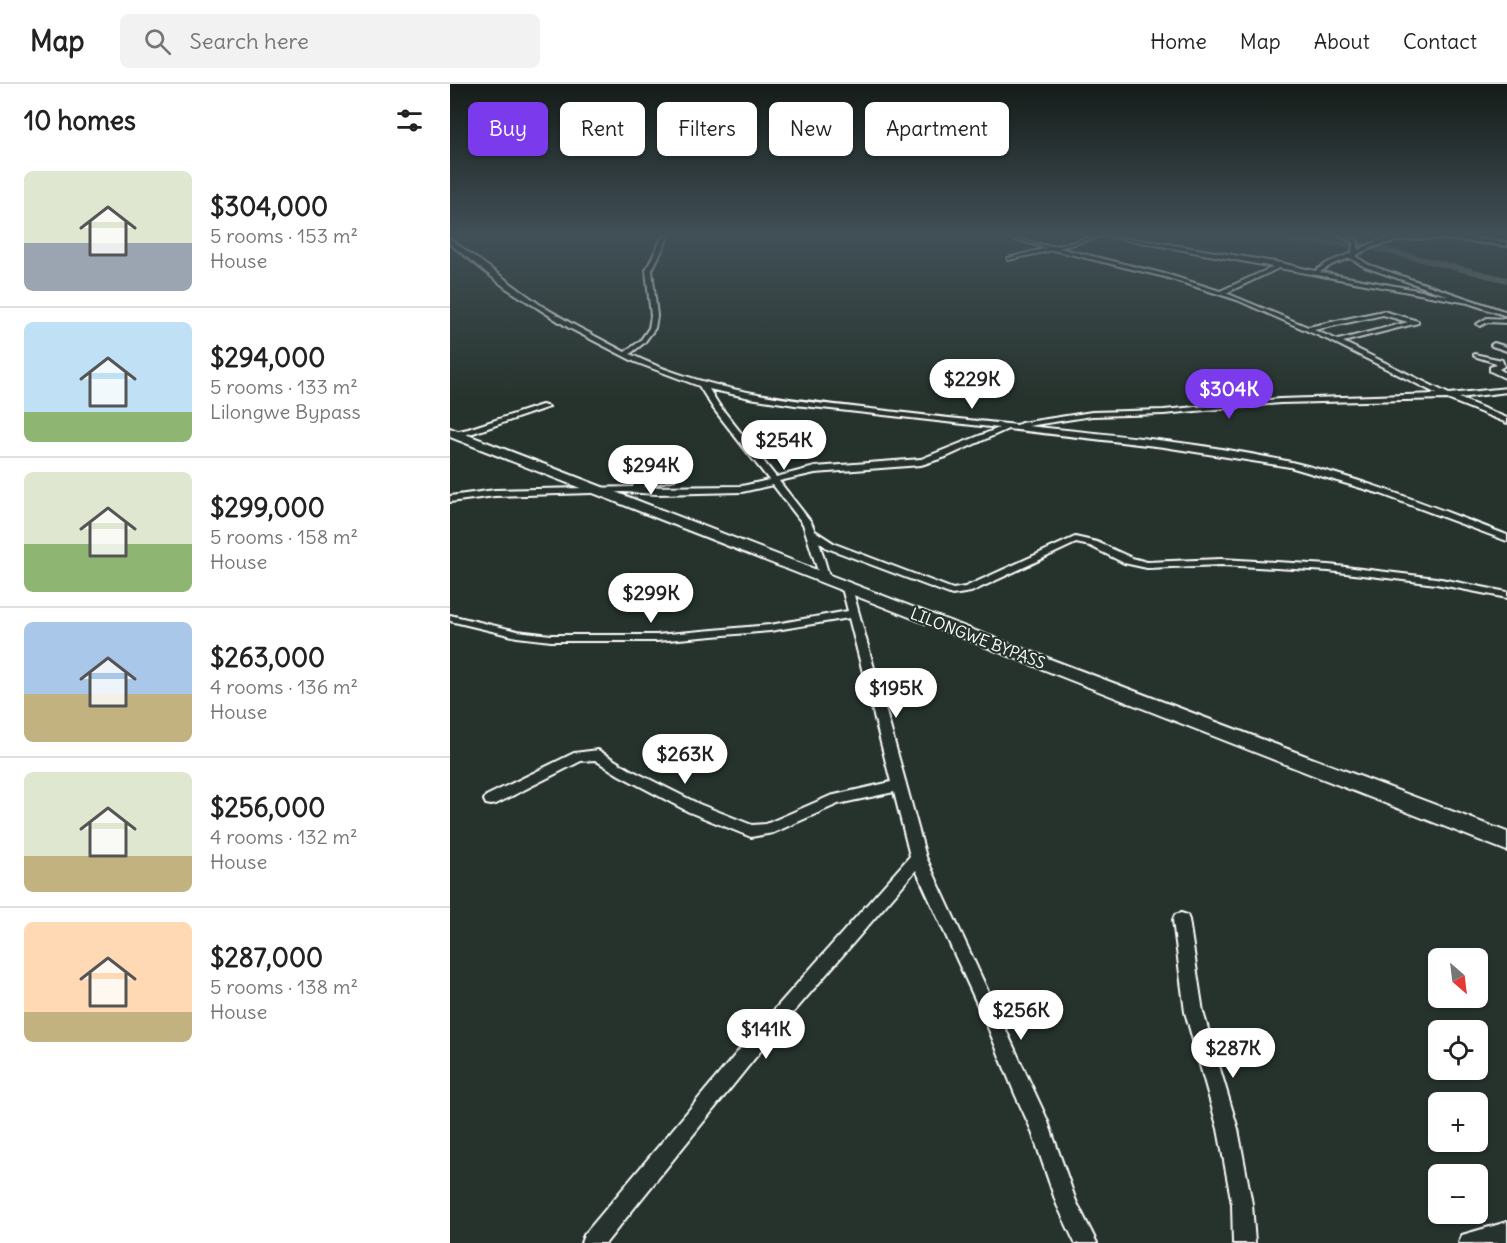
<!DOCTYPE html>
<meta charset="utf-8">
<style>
body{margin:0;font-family:Delius,sans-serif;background:#f2f2f2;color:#222;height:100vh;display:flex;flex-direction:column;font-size:22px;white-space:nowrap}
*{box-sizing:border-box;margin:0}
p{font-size:20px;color:#767676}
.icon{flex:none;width:33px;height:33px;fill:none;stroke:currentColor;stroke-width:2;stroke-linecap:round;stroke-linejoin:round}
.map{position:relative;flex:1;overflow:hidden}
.sheet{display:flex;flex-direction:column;background:#fff;width:450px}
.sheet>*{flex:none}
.top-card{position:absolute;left:18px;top:18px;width:570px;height:54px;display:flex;gap:12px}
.needle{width:39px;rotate:152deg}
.tools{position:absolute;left:978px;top:864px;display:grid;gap:12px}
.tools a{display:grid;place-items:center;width:60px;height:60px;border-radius:9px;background:#fff;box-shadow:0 2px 4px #0004;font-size:30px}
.price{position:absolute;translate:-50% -51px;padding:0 14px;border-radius:21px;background:#fff;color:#222;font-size:20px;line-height:39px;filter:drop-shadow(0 2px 3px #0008)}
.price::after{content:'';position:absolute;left:50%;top:36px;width:18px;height:14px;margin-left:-9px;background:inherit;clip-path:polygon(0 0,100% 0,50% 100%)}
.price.current{background:#7c3aed;color:#fff}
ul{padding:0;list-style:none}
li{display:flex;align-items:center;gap:18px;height:150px;padding:0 24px}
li+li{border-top:2px solid #e0e0e0}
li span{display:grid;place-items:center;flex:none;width:168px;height:120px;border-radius:9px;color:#555}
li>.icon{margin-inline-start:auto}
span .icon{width:72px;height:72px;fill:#fffc;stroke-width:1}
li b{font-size:26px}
h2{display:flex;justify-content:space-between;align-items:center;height:72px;padding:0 24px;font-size:26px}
.chip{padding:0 21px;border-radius:9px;background:#fff;box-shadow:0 2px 4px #0004;font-size:21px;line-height:54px}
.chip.current{background:#7c3aed;color:#fff}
header{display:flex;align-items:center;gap:36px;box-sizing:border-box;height:84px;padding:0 30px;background:#fff;border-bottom:2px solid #e0e0e0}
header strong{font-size:28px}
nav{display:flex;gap:33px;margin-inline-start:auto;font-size:21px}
.search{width:420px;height:54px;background:#f2f2f2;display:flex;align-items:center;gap:15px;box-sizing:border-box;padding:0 21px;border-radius:9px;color:#767676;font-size:22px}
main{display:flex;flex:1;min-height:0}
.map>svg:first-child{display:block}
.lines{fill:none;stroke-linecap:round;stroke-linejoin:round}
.river{fill:#67706c;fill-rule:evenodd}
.street-casing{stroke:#fff;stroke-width:4}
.primary-casing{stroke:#fff;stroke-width:4}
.street{fill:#26332d;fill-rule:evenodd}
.primary{fill:#26332d;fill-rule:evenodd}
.labels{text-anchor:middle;stroke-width:4.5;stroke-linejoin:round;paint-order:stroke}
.street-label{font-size:16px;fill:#fff;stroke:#26332d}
</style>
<header>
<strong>Map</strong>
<div class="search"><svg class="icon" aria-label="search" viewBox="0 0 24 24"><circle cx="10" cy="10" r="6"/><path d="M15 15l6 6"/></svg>Search here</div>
<nav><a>Home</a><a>Map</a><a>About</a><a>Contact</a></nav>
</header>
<main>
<section class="sheet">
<h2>10 homes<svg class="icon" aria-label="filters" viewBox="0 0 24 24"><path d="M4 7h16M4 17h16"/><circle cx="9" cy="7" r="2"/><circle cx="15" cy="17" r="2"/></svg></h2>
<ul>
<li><span style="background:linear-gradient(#dfe7d0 60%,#9aa5b1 0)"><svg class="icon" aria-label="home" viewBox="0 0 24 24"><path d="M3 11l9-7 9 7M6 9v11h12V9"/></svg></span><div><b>$304,000</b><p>5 rooms · 153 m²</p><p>House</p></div></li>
<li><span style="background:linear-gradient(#bfe0f5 75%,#8fb573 0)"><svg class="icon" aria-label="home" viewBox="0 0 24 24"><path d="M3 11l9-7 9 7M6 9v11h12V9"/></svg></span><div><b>$294,000</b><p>5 rooms · 133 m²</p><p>Lilongwe Bypass</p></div></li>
<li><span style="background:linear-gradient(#dfe7d0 60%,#8fb573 0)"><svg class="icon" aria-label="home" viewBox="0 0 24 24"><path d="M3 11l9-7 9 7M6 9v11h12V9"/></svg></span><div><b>$299,000</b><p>5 rooms · 158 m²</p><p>House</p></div></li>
<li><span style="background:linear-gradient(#a9c7e8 60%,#c2b280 0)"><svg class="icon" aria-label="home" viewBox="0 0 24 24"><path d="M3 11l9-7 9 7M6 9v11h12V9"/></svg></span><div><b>$263,000</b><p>4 rooms · 136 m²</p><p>House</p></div></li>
<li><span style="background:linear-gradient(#dfe7d0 70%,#c2b280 0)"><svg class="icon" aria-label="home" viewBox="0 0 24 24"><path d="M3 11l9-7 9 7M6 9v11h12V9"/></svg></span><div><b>$256,000</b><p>4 rooms · 132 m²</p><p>House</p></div></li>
<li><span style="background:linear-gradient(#ffd9b3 75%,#c2b280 0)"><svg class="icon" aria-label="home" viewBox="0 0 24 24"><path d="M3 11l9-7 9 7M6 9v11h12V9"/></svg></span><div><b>$287,000</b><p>5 rooms · 138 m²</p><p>House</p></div></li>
</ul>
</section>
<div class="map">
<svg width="1057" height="1159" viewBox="0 0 1057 1159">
<rect width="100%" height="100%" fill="#26332d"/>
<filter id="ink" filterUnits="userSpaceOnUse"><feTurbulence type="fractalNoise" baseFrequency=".0167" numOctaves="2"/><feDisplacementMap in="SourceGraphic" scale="12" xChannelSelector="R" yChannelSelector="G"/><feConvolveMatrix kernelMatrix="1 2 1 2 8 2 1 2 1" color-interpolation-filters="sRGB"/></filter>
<g filter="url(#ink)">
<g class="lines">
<!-- river -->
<path class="river" d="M768,152H809L913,158L1057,193V199L913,164L772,154Z"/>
<defs>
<path id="street" d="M213,152H219L202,186L207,232L205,244L194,259L180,270C255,306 330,315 412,324C463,330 515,336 567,341L571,339L642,328L714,326L830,315L987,310L885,259L787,216L715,193L603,166L558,176V174L597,164L552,152C569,152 589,163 604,162C621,161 636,152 652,152L609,164L719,191L770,207L823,183L658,152L706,158L831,179L865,187L879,178L902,169L903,158L888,152L908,156V166C949,142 1012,154 1057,158V162C1007,156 950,145 905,172L919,181L1057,228V232L1018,219L829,184L776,209L858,243L933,227L968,237V239L893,258L999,310L1057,304V308L1009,314L1057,334V339L997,315L830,319L714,330L642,332L578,342C666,351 755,359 841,378C915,395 986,424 1057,451V457L931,410L840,383L714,363L558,345L496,373L471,381L365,389L329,397L361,438L365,447L385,460L503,505L515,503L625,453L647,458L682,474L697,478L771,475L879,481L986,494L1057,508V514L986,500L879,487L771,481L697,484L674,479L640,462L626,459L521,508L502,511L377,464L369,458L380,495L379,497H371L353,440L323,401L292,408L207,410L174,408L45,412L0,418V412L45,406L183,403L184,400L222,390L225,391V395L192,403L292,402L319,396L263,324L249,302L185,278L119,244L56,204L0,160V155L92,222L124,241L175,268L190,257L199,244L201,232L196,186ZM900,174L915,183L999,212L870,188L883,180ZM933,231L958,238L888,256L864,246ZM259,305L300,314L345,321L549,344L471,375L365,383L326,393L269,321Z
M1037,234L1057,235V239L1038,238L1030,242L1027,240Z
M1044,259L1057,263V267L1042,262L1041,261Z
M1024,270L1052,276L1054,282L1049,285L1057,290V295L1040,287V283L1046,281V279L1024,272Z
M92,321L99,323L23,349L0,353V349L18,345Z
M397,501L402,504L476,773L597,1035L626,1117L647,1159H625L607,1121L581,1045L565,1010L539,946L466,786L313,964L156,1159H131L134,1151L301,952L460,772L444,708L388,720L323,749L301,753L239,728L169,691L145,676L131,677L46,720L41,721L36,720L34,716L36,712L124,669L148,666L179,685L249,720L302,741L316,740L380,712L441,698L399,534L320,547L206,557H101L67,553L0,537V531L67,547L101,551H206L320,541L398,527L392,504Z
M731,829L737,831L739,836L753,928L788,1045L802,1120L805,1159H783L782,1120L768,1045L735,928L723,836L725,831Z
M1057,1138V1159H1009L1012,1151Z"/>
<path id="primary" d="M0,344L452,519L1057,748V767L0,353Z"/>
</defs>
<!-- street casing -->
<use href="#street" class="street-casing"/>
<!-- primary casing -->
<use href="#primary" class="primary-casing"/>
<!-- street -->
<use href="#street" class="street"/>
<!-- primary -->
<use href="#primary" class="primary"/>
</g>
</g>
<!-- sky -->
<linearGradient id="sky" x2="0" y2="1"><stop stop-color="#151c19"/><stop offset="0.48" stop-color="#415057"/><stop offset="1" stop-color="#415057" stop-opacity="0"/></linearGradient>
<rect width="1057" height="314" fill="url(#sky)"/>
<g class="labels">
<!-- street labels -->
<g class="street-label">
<text transform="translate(528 554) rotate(21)" y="6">LILONGWE BYPASS</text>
</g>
</g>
</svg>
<div class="tools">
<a><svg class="needle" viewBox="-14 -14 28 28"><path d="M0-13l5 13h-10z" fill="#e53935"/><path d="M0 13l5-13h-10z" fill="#767676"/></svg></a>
<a><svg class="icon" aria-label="locate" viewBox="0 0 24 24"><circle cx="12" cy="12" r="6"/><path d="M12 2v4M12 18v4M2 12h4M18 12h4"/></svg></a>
<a>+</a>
<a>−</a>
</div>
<b class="price" style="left:522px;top:326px">$229K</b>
<b class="price current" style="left:779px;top:336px">$304K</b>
<b class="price" style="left:334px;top:387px">$254K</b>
<b class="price" style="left:201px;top:412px">$294K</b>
<b class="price" style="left:201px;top:540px">$299K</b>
<b class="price" style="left:446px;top:635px">$195K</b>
<b class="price" style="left:235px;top:701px">$263K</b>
<b class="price" style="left:571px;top:957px">$256K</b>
<b class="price" style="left:316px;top:976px">$141K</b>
<b class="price" style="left:783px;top:995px">$287K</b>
<div class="top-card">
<a class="chip current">Buy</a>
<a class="chip">Rent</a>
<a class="chip">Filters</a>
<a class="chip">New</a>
<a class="chip">Apartment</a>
</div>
</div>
</main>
